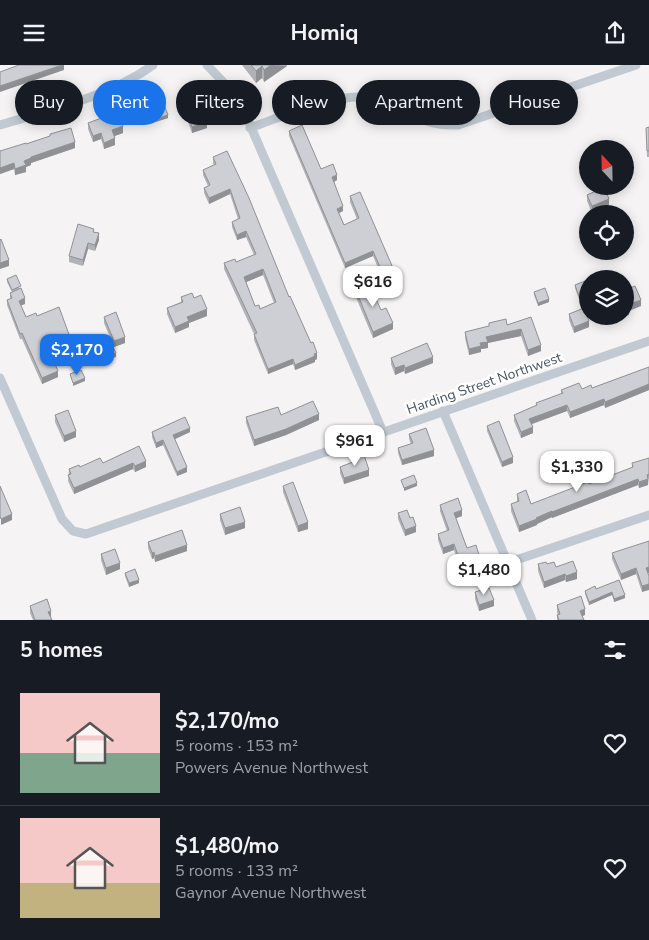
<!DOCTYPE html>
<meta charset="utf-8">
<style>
body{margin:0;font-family:"Nunito Sans",sans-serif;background:#20242c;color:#f1f3f6;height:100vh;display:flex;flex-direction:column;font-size:19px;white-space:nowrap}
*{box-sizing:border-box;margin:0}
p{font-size:16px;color:#9ea1a6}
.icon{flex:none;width:28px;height:28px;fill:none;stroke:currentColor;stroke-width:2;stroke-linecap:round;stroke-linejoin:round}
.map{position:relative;height:555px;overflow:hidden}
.drawer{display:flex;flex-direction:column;background:#171b24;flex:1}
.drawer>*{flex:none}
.guide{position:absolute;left:15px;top:15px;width:620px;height:45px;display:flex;gap:10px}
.needle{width:32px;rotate:338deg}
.controls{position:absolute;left:579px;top:75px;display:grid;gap:10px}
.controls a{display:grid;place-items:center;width:55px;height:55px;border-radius:50%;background:#171b24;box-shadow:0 2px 12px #0003;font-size:25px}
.price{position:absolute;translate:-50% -42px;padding:0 11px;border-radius:10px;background:#fff;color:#222;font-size:16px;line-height:32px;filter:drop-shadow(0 1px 2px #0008)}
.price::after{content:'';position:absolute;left:50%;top:30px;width:15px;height:11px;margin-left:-8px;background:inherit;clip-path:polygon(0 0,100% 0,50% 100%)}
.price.active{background:#1a73e8;color:#fff}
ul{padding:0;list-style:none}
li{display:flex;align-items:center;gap:15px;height:125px;padding:0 20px}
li+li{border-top:1px solid #363941}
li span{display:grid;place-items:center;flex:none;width:140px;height:100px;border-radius:0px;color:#555}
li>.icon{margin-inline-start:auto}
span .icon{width:60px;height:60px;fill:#fffc;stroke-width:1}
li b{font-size:21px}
h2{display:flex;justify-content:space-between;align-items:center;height:60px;padding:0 20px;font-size:21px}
.pill{padding:0 18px;border-radius:22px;background:#171b24;box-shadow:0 2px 12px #0003;font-size:18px;line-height:45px}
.pill.active{background:#1a73e8;color:#fff}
header{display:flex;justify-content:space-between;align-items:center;height:65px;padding:0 20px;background:#171b24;font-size:22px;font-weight:700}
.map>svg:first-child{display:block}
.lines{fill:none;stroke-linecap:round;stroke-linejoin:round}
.minor{stroke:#c1cad2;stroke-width:9}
.wall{fill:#b0b2b7;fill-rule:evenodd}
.shaded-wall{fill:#909195}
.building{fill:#cdcfd5;stroke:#909195;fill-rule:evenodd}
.labels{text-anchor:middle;stroke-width:5;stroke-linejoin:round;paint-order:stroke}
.street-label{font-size:14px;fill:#4a5661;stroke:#fff}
</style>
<header><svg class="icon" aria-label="menu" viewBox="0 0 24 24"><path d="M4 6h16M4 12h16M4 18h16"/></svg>Homiq<svg class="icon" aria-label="share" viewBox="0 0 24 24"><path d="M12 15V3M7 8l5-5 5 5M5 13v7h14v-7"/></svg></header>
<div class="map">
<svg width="649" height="555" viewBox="0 0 649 555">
<rect width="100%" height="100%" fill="#f5f3f3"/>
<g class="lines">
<!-- minor -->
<path class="minor" d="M207,0L225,19L244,46L383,367
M0,60C52,44 109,32 153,0
M250,63C284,51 345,23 379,35C411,47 422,61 458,60L636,0
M0,313L62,454L73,466L86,469L649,276
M443,346L532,555
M507,498L649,450"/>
</g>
<!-- wall -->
<path class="wall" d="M242,0H287V1L264,17L262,13L256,18Z
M182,34L207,63L192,68L182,40Z
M145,43L168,53L149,59L145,46Z
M88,58L123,68L114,71L115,80L104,84L101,74L93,77L88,64Z
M649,62V92H647L646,63Z
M289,66L321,104L337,115L334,117L343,146L339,148L344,160L357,154L350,137V131L393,208L390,210L391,218L379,223L374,211V205L378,203L373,191L345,203L289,71Z
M50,69L75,83L31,98V100L26,102V107L15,110L14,104L0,109L26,79L50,72Z
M213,92L289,232L317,294L315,295V297L295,305L293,299L268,309L254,275V269L224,204V198L236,197L254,190L246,172L237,175L232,162V157L238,154L230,129L209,139L204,128V123L208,121L203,110V105L214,100L213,98ZM263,210L274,238L260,244L255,241L246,217Z
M592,121H604L609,140L592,148L587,136V130L594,127Z
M94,167L99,175L95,186L88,184L83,201L69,197V191Z
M7,214L21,224L25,239L21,240L26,252L37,251L71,280L51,289L58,312L42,319L22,274H20L7,240V235L10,234V228L12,227L7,217Z
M585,216L579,234L575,223V220Z
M355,223L381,245L393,264L373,273L355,230Z
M534,227L549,237L538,241L534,230Z
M181,232L194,233L207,251L189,258V262L175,268L167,249V243L181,237Z
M569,249L589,262L574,268L569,255Z
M104,252L125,278L114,282L104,258Z
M531,252L541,286L528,291L521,271L488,278V283L481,284V287L469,290L465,273V267L489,261V258L507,260Z
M391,293L433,298L405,309L404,306L395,310L391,299Z
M649,302V325L605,343L604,340L570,353L567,346L532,359L533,368L521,373L514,356V350L536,341V338L561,329V325L582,324L592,323Z
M55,350L76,372L64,377L55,357Z
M281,350L319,355L286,370L254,381L246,358V352Z
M487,361L513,398L502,402L487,366Z
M152,367H190L175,374L187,407L177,411L163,380L156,383L152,372Z
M409,369L434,391L402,400L398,388V383L411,379L409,374Z
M139,381L146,402L135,407L133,404L74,429L68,416L69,404L103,398Z
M352,394L369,411L344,419L340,408V402L352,397Z
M632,398L648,416V420L639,423L638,420L552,453V452L537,459V460L519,467L511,446V439L517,437V429L531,439L589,419L632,403Z
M283,421L308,464L298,467L283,427Z
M440,440L462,451L456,453L467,483L479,496L460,503L454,485L443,489L438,475V469L447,466L440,446Z
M398,448L416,467L405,471L398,454Z
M220,449L245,463L225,470L220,455Z
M148,477L187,486L155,497L154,493L152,494L148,483Z
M612,488L648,508L642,527L636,509L621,515L612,494Z
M101,489L120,504L106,510L101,495Z
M538,499H547L556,502L577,514L566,517L565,515L544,523L538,506Z
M125,508L139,518L129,522L125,511Z
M619,515L625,533L614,537L612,530L589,540L585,529V526L596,524Z
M475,527L494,541L479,546L475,534Z
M557,540L585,550L582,551L584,555H557V550H558L557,547Z
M30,541L51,552L52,555H33L30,548Z"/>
<!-- shaded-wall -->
<path class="shaded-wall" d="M62,0H64V5L0,27V21Z
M271,0L287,1L264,17V5Z
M262,1V13L256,18V6Z
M168,50V53L149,59V56Z
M207,57V63L192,68V62Z
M123,61V68L112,72V65Z
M101,68V74L93,77V71Z
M115,73V80L104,84V78Z
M75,77V83L31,98V100L26,102V107L15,110V104L24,96L31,92Z
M14,98V104L0,109V103Z
M337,110V115L332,118V112Z
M230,124V129L209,139V133Z
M609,134V140L592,148V141Z
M343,141V146L337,149V144Z
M246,166V172L237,175V170Z
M99,168V175L95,186V180Z
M88,178V184L83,201V195Z
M373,186V191L345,203V198Z
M9,195V201L0,204V198Z
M393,203V208L388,211V205Z
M263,204V210L244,218V212Z
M391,212V218L379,223V218Z
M588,228V231L579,234V231Z
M25,233V239L19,241V236Z
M549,234V237L538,241V238Z
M641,235V241L629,246V250L625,251V245L627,240Z
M207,244V251L189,258V262L175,268V262L187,252Z
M613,251H625L613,256Z
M589,256V262L574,268V262Z
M393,258V264L373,273V267Z
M521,264V271L488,278V283L481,284V287L469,290V284L480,278L486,272Z
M125,272V278L114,282V276Z
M71,275V280L49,290V285Z
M541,280V286L528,291V285Z
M116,288V292L104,296V292Z
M317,288V294L315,295V297L295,305V300Z
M433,292V298L405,309V303Z
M293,294V299L268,309V304Z
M404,300V306L395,310V303Z
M58,306V312L42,319V313Z
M85,313V316L73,321V318Z
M649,319V325L605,343V337Z
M604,334V340L570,353V347Z
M567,340V346L529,360V354Z
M319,349V355L286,370L254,381V375Z
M533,362V368L521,373V367Z
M190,363V367L173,375V370Z
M76,366V372L64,377V371Z
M163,375V380L156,383V378Z
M434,385V391L402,400V395Z
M513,392V398L502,402V397Z
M146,396V402L135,407V401Z
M133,398V404L74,429V423Z
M187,402V407L177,411V407Z
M369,405V411L344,419V413Z
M649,409L648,420L639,423V417L647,410Z
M638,414V420L552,453V447Z
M417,418V421L404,426V423Z
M462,445V451L454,454V448Z
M552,446V452L537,459V460L519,467V461Z
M12,449V455L1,460V454Z
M245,457V463L225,470V463Z
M308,457V464L298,467V461Z
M416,461V467L405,471V465Z
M454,479V485L443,489V483Z
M187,480V486L155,497V491Z
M154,487V493L152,494V488Z
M479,490V496L460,503V496Z
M120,498V504L106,510V503Z
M649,502V508L646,509V503Z
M636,503V509L621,515V509Z
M577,507V514L566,517V511Z
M565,509V515L544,523V517Z
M139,515V518L129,522V518Z
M649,519V525L642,527V521Z
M612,527V530L589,540V537Z
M625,530V533L614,537V534Z
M494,535V541L479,546V540Z
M585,544V550L580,552V546Z
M51,546V552L48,553V547Z"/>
<!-- building -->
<path class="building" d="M19,0H62L0,21V7Z
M251,0H271L264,5L262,1L256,6Z
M197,28L207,57L192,62L182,34Z
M163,37L168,50L149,56L145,43Z
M118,47L123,61L112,65L115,73L104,78L101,68L93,71L88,58Z
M302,60L321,104L333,99L337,110L332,112L343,141L337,144L344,160L359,153L350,131L360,127L393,203L388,205L391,212L379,218L374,205L380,202L373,186L345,198L289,66Z
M649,62V86H647L646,63Z
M71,63L75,77L31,92V93L24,96L26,100L15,104L14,98L0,103V86L26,78V79L50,71V69Z
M227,86L249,133L289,232L290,231L311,278L313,277L317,288L314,289L315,291L295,300L293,294L268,304L254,269L257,268L224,198L235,194L236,197L256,189L246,166L237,170L232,157L240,153L230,124L209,133L204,123L210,120L203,105L216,99L213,92ZM263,204L276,237L260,244L259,240L255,241L244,212Z
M594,121H604L609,134L592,141L587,130L596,126Z
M78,159L94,164L93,167L99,168L95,180L88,178L83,195L69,191Z
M1,174L9,195L0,198V175Z
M16,210L21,221L12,225L7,214Z
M585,216L588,223V228L579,231L575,220Z
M369,218L381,245L386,243L393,258L373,267L355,223Z
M635,221L641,235L627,240L629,244L625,245V225Z
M21,223L25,233L19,236L26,252L36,248L37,251L59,242L71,275L49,285L58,306L42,313L22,268L20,269L7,235L12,233L10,228Z
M545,223L549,234L538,238L534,227Z
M192,228L194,233L201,230L207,244L187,252L189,256L175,262L167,243L183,237L181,232Z
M584,243L589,256L574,262L569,249Z
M116,247L125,272L114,276L104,252Z
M531,252L541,280L528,285L521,264L486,272L488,277L480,278L481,281L469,284L465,267L489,261V258L506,254L507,260Z
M427,278L433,292L405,303L404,300L395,303L391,293Z
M112,280L116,288L104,292L101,284Z
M649,302V319L605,337L604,334L570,347L567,340L529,354L533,362L521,367L514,350L537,340L536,338L563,328L561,325L579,318L582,324L591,320L592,323Z
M81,305L85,313L73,318L70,309Z
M313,336L319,349L286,364L254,375L246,352L278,342L281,350Z
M68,345L76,366L64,371L55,350Z
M185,352L190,363L173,370L187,402L177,407L163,375L156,378L152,367Z
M499,356L513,392L502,397L487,361Z
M426,363L434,385L402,395L398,383L413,378L409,369Z
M139,381L146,396L135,401L133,398L74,423L68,410L71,409L69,404L79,400L80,402L100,393L103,398Z
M364,390L369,405L344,413L340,402L353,397L352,394Z
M649,393V409L647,410L648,414L639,417L638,414L552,447V446L536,453L537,454L519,461L511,439L519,436L517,429L526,425L531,439L588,417L589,419L633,402L632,398Z
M414,410L417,418L404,423L401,415Z
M293,417L308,457L298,461L283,421Z
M0,421L12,449L1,454L0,451Z
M458,433L462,445L454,448L467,483L476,480L479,490L460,496L454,479L443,483L438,469L449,465L440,440Z
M240,442L245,457L225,463L220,449Z
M407,445L410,453L413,452L416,461L405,465L398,448Z
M182,465L187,480L155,491L154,487L152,488L148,477Z
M649,476V502L646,503L649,511V519L642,521L636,503L621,509L612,488Z
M115,484L120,498L106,503L101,489Z
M573,496L577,507L566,511L565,509L544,517L538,499L546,497L547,499L554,497L556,502Z
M135,504L139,515L129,518L125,508Z
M619,515L625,530L614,534L612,527L589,537L585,526L595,521L596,524Z
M489,523L494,535L479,540L475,527Z
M581,531L585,544L580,546L584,555H559L557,550L560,549L557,540Z
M47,534L51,546L48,547L52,555H35L30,541Z"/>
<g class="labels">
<!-- street labels -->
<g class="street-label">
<text transform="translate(484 318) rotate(-19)" y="5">Harding Street Northwest</text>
</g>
</g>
</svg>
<div class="controls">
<a><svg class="needle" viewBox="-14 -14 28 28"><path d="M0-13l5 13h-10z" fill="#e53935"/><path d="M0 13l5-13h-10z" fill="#9ea1a6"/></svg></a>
<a><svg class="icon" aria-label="locate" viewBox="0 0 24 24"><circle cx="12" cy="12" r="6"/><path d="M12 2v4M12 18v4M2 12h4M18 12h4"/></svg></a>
<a><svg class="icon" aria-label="layers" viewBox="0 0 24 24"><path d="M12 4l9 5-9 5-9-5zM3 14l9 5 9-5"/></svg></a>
</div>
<b class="price" style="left:373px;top:243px">$616</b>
<b class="price active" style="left:77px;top:311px">$2,170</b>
<b class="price" style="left:355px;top:402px">$961</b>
<b class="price" style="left:577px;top:428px">$1,330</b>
<b class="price" style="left:484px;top:531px">$1,480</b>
<div class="guide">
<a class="pill">Buy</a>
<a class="pill active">Rent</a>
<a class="pill">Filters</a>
<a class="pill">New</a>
<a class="pill">Apartment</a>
<a class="pill">House</a>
</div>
</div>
<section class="drawer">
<h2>5 homes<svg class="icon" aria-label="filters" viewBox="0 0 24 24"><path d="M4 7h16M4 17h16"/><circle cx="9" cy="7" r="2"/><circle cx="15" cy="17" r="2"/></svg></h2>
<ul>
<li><span style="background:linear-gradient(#f6c9c9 60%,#7fa58c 0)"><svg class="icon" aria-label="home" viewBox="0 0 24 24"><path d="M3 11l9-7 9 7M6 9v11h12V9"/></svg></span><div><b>$2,170/mo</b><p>5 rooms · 153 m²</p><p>Powers Avenue Northwest</p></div><svg class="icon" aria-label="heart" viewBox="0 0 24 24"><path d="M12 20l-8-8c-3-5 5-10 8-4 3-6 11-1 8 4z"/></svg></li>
<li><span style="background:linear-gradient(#f6c9c9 65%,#c2b280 0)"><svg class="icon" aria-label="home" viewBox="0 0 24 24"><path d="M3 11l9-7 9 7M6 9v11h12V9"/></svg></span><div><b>$1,480/mo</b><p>5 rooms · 133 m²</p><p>Gaynor Avenue Northwest</p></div><svg class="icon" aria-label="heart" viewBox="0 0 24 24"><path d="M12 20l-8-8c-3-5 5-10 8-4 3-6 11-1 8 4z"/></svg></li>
</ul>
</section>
